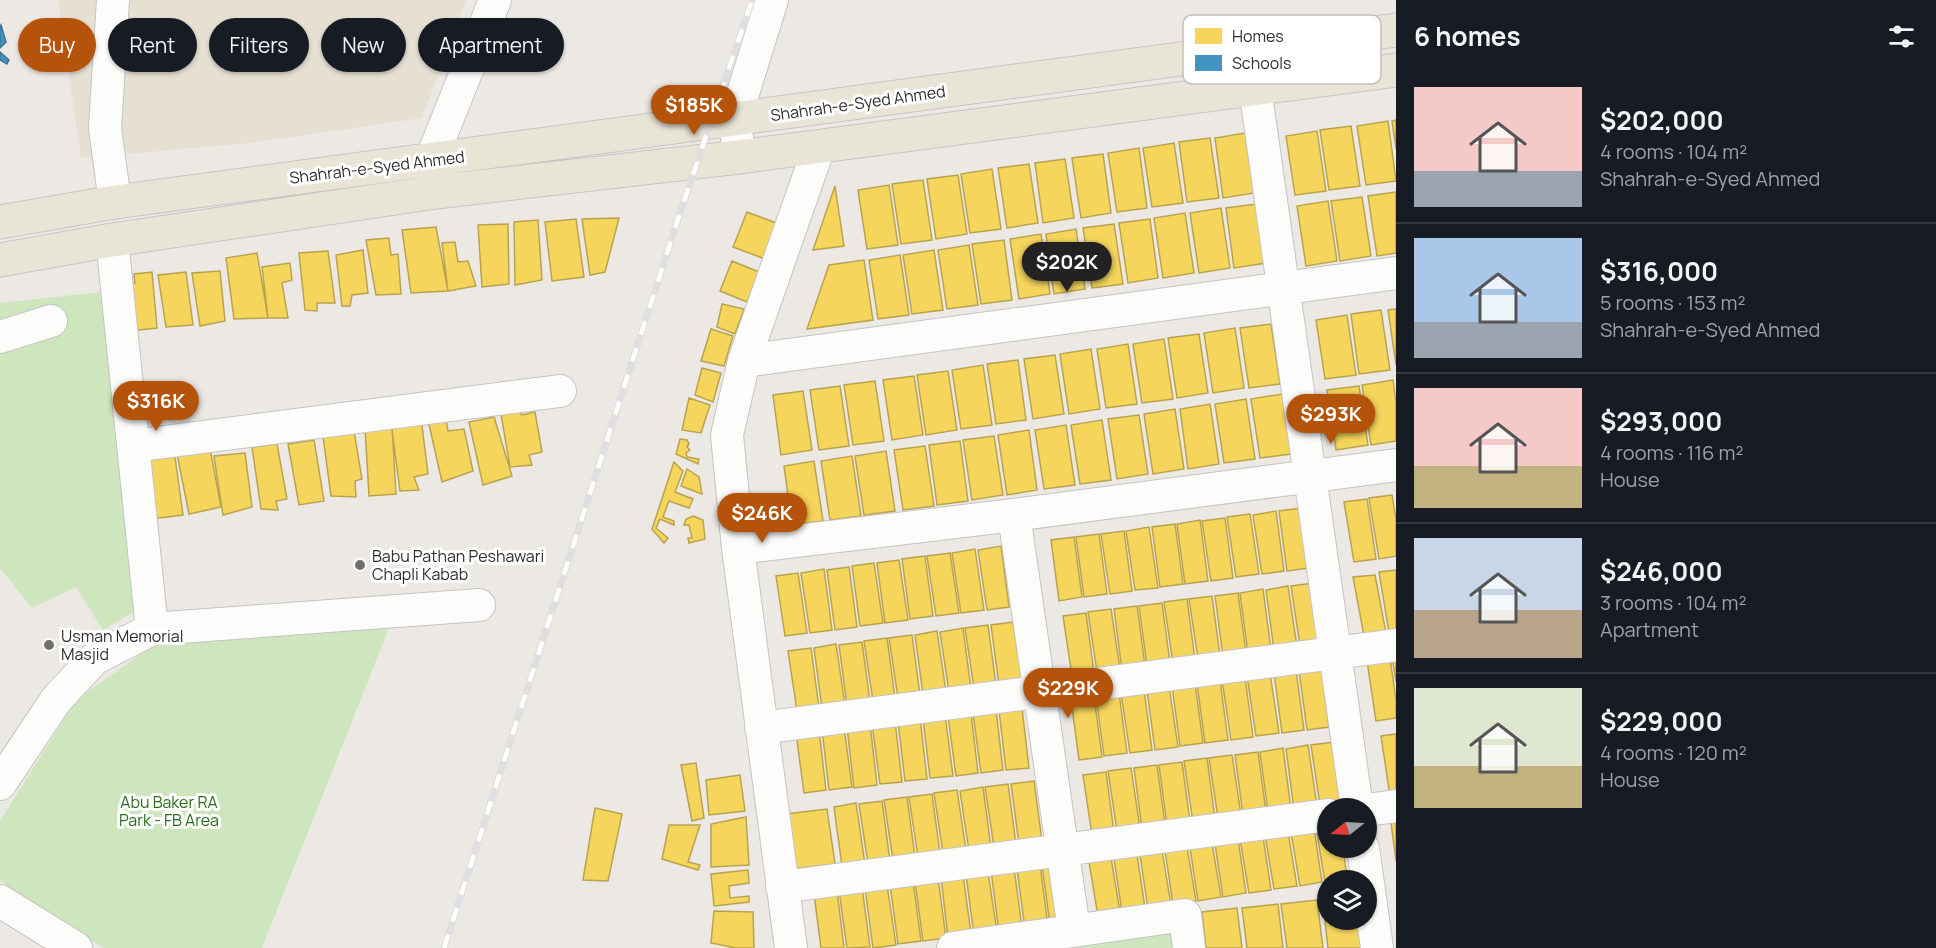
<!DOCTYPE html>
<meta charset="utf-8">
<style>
body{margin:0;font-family:Manrope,sans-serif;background:#242831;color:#f1f3f6;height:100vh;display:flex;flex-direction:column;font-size:22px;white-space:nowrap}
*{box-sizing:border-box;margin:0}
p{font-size:20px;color:#9ea1a6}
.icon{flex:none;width:33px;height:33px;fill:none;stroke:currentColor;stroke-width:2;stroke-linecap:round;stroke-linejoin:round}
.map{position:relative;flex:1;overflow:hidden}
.details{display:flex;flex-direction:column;background:#171b24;width:540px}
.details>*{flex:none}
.guide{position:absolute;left:18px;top:18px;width:570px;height:54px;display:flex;gap:12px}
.needle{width:39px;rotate:252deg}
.controls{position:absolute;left:1317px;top:798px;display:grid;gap:12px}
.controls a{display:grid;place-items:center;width:60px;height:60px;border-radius:50%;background:#171b24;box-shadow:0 2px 4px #0004;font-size:30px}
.price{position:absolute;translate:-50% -51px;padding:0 14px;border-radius:21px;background:#b45309;color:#fff;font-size:20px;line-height:39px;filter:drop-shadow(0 2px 3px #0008)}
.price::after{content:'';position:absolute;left:50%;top:36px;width:18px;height:14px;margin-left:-9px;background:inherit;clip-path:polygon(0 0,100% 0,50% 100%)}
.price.current{background:#222;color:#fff}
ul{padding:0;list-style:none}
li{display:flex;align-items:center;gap:18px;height:150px;padding:0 18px}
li+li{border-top:2px solid #363941}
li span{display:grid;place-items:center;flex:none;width:168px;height:120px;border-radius:0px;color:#555}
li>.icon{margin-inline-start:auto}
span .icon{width:72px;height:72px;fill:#fffc;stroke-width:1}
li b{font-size:26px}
h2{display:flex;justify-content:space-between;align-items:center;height:72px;padding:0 18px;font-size:26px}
.chip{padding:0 21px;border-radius:27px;background:#171b24;box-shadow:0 2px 4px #0004;font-size:21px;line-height:54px}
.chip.current{background:#b45309;color:#fff}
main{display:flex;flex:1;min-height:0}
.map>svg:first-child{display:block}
.education{fill:#e6e0d3}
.green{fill:#cee6be}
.homes{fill:#f6d55c;stroke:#baa34e;stroke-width:1.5}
.schools{fill:#4393c3;stroke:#3d7596;stroke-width:1.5}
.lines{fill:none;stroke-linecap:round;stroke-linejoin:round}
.minor-casing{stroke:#c5c4c5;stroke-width:34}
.major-casing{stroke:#c6c5c4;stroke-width:35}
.minor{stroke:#fcfcfb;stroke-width:32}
.major{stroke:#e8e4d6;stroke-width:33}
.rail-casing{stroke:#dfdfe1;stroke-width:7}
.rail{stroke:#fff;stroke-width:4.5;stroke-dasharray:14;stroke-linecap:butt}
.poi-dot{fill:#706f6e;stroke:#fff;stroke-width:2}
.labels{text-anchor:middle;stroke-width:6;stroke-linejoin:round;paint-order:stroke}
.street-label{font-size:16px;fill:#2e2e2e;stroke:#fff}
.poi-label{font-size:16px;fill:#2e2e2e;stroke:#fff;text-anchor:start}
.park-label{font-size:16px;fill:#2c6e1b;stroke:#fff}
.key{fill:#fff;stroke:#c0c0c0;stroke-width:1.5}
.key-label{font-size:16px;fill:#2e2e2e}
</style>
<main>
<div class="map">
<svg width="1396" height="948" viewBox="0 0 1396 948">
<rect width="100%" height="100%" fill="#ece8e4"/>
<!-- education -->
<path class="education" d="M58,0H466L422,118L251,143L81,158Z"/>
<!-- green -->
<path class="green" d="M101,292L140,608L103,630L76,587L32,608L0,568V303Z
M389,628L262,948H103L0,881V821L76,700L162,639Z
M1185,915L1189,948H956Z"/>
<!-- homes -->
<path class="homes" d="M1396,120V149L1392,121Z
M1388,121L1396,181L1366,185L1357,126Z
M1351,126L1360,186L1329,190L1320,130Z
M1317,131L1326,191L1295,195L1286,136Z
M1245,133L1254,193L1223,198L1215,138Z
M1210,138L1219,198L1187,202L1179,142Z
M1174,143L1183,203L1152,207L1143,148Z
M1139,148L1147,208L1117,212L1108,153Z
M1103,154L1111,213L1081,218L1072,158Z
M1065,159L1074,218L1043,223L1035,163Z
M1029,164L1038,223L1007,228L998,168Z
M992,169L1001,229L970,233L961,174Z
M958,175L967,234L936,239L927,179Z
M923,180L932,240L901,244L892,184Z
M889,185L898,245L867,249L858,190Z
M835,186L844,246L813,250Z
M1396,192V253L1377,256L1368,196Z
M1362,197L1371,256L1340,261L1331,201Z
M1328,201L1337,261L1306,266L1297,206Z
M1257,204L1266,263L1234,268L1226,208Z
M1221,208L1230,268L1199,273L1190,213Z
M747,212L779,224L765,259L733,247Z
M1185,213L1194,273L1163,278L1154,218Z
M619,218L605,272L590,275L582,219Z
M576,219L584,277L552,281L545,222Z
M1150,219L1158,278L1128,283L1119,223Z
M538,220L542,280L515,285L514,222Z
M508,224L509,284L482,287L478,225Z
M1114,224L1123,284L1092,288L1083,228Z
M436,227L448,291L411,293L402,230Z
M1076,229L1085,289L1054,294L1046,234Z
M1041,234L1050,294L1019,299L1010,239Z
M389,238L391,255L398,254L401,294L376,295L366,240Z
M1004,240L1012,300L981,304L972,244Z
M455,242L458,262L468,261L476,286L448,291L442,243Z
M969,245L978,305L947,309L938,250Z
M363,250L368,293L352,295L350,306H342L336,255Z
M934,250L943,310L912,314L903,255Z
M328,251L335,303H317V311L305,310L299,253Z
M257,253L268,318L234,319L226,258Z
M900,255L909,315L878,319L869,260Z
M864,260L873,320L807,329L829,265Z
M732,261L759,272L747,302L720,291Z
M290,263L292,280L282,283L288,318H268L262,267Z
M220,271L225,321L200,326L192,273Z
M152,272L157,328L130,331L125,284L135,283L134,274Z
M186,272L193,325L166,327L158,275Z
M722,304L744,309L735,334L717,327Z
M1396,309V365L1388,310Z
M1381,310L1390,370L1359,374L1351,314Z
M1347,315L1356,375L1325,379L1316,320Z
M1271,324L1280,384L1249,388L1240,328Z
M1235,328L1244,388L1213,393L1204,333Z
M711,329L733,336L724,366L701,361Z
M1199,334L1208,393L1177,398L1168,338Z
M1164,339L1173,399L1142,403L1133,344Z
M1128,344L1137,404L1106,408L1097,349Z
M1091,349L1100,409L1069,414L1060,354Z
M1055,355L1064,414L1033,419L1024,359Z
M1018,360L1026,420L996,424L987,364Z
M983,365L992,425L961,429L952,370Z
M702,368L721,373L713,402L695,395Z
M948,371L957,430L926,435L917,375Z
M914,376L923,435L892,440L883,380Z
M1393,380L1396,403V441L1371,445L1362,385Z
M875,381L884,441L853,445L844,385Z
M840,386L849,446L819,450L810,390Z
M1359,386L1368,445L1336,450L1327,390Z
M803,391L812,450L781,455L773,395Z
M1282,394L1291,454L1260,458L1251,399Z
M689,398L710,405L701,433L682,430Z
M1246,399L1255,459L1224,463L1215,404Z
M1210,404L1219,464L1188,469L1180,409Z
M1175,409L1184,469L1153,474L1144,414Z
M519,410L522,415L535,412L542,452L529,455L532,465L510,467L501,414Z
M1139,415L1148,474L1117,479L1108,419Z
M494,417L512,476L483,485L469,422Z
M421,418L428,474L414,477L419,490L400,491L391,422Z
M446,419L448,431L464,429L473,471L442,482L428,420Z
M1102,420L1111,480L1080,484L1071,425Z
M1066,425L1075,485L1044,489L1035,430Z
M392,426L396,494L369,496L365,428Z
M1029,430L1037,490L1007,495L998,435Z
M354,431L362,479L355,481L356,497L331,496L323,436Z
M994,436L1003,495L972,500L963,440Z
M680,439L687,440L689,444L687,447L690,450L686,453L687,457L699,459L698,464L676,454Z
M314,440L324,501L299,505L288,444Z
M960,441L968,501L937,505L929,445Z
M209,443L221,507L189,514L176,449Z
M277,444L287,499L276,501L278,510L261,509L252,447Z
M925,446L934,506L903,510L894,450Z
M174,450L183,515L151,519L141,454Z
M886,451L895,511L864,515L855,456Z
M245,453L252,507L223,515L214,456Z
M852,456L861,516L830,520L821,461Z
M814,461L823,521L792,525L784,466Z
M674,462L683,471L675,492L693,499L689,508L669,501L663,517L674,521V525L660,519L656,528L668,538L664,543L652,529Z
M687,469L699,477L702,494L681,486Z
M1392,495L1396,520V556L1379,559L1369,498Z
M1367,499L1376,559L1354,562L1344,502Z
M1301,508L1309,568L1287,571L1279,511Z
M1276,511L1284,571L1262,574L1253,515Z
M1250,514L1259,574L1236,577L1227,517Z
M693,516L703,520L705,539L689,543L688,538H692L689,525H684L686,519Z
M1225,518L1233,578L1211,581L1202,521Z
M1200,520L1208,581L1185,584L1177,524Z
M1175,524L1183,584L1160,587L1152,527Z
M1149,527L1158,588L1135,590L1126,531Z
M1124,531L1132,591L1110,594L1101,534Z
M1099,534L1107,594L1084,597L1076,537Z
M1074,537L1082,597L1059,601L1051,540Z
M1001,546L1009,607L987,610L978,550Z
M975,549L984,610L961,613L952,553Z
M950,553L959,613L936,616L927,556Z
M925,556L933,616L910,619L902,559Z
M899,560L908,620L885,623L877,563Z
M874,563L883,623L860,626L852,566Z
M849,567L857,627L835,630L827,570Z
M824,569L832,630L810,633L801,573Z
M1396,570V631L1389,632L1379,572Z
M798,573L807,633L785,636L776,576Z
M1375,575L1386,633L1364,636L1353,577Z
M1314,583L1322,643L1300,646L1291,586Z
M1288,586L1297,647L1274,650L1266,590Z
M1263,589L1271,650L1248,653L1240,593Z
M1238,593L1246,653L1223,656L1215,596Z
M1212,596L1220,656L1198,659L1189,599Z
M1187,599L1195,660L1173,663L1164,602Z
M1162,603L1170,663L1147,666L1139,606Z
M1137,606L1145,666L1122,670L1114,609Z
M1111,609L1120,669L1097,672L1088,612Z
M1086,613L1094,673L1072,676L1063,616Z
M1013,622L1022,682L999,685L991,625Z
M988,625L996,685L974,688L965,628Z
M963,628L971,689L949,692L940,632Z
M937,631L946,692L923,694L915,635Z
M912,635L920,695L898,698L889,638Z
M887,638L895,698L873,701L864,641Z
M862,642L870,702L847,705L839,645Z
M836,644L845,705L822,708L814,648Z
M811,648L819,708L797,711L788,651Z
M1396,656V682L1392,657Z
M1390,658L1396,700V718L1376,721L1367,661Z
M1321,667L1329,727L1307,730L1299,670Z
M1296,670L1304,730L1282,733L1274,673Z
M1270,673L1279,733L1256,736L1247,676Z
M1245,677L1253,737L1231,740L1222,680Z
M1220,680L1228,740L1205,743L1197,683Z
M1195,683L1203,743L1180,746L1172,686Z
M1169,686L1178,747L1155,750L1147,690Z
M1144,690L1152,750L1130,753L1121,693Z
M1119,693L1127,753L1104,756L1096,696Z
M1094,696L1102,757L1079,760L1071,700Z
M1022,708L1029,768L1006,770L999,710Z
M996,710L1003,770L981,773L973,713Z
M971,713L978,773L956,776L948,716Z
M945,715L953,776L930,778L923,718Z
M920,718L927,779L905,781L898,721Z
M895,721L902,782L880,784L872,724Z
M870,724L877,785L854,788L847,727Z
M844,727L852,787L829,790L822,729Z
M819,730L826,790L804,793L796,733Z
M1396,734V795L1390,796L1381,736Z
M1334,742L1342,802L1320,805L1311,745Z
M1308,745L1317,806L1294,809L1286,749Z
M1283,748L1291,809L1268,812L1260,752Z
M1258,752L1266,812L1243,815L1235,755Z
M1232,755L1241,815L1218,818L1209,758Z
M1207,758L1215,819L1193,822L1184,761Z
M1182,762L1190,822L1167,825L1159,765Z
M696,763L704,818L692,821L681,765Z
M1157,765L1165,825L1142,829L1134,768Z
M1131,768L1140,828L1117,831L1108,771Z
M1106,772L1114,832L1092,835L1083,775Z
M740,775L745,811L709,815L706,780Z
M1034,781L1042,841L1019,844L1011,784Z
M1008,784L1016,844L994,847L985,787Z
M983,787L991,848L969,851L960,791Z
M957,790L966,850L943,853L934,793Z
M932,794L940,854L918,857L909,797Z
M907,797L915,857L893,860L884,800Z
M882,801L890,861L868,864L859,804Z
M856,803L865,864L842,866L834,807Z
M595,808L622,814L608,881L583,880Z
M827,809L835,864L791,869L786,814Z
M1396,814V861L1390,815Z
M746,817L749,865L711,867V824Z
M1328,820V848H1343L1347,878L1325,882L1315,822Z
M1313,822L1322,882L1300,886L1290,826Z
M669,825H700L688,862L700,865L698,870L662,859Z
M1287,826L1297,886L1274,889L1264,829Z
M1262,830L1271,890L1249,893L1239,833Z
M1237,833L1246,893L1223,897L1214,837Z
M1211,837L1221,897L1198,901L1189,841Z
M1186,841L1196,901L1173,904L1164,844Z
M1161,845L1171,905L1148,909L1139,848Z
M1136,848L1145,908L1122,912L1113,852Z
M1110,852L1120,912L1098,916L1088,856Z
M1065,862L1073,922L1050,925L1042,865Z
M1040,865L1048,926L1025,929L1017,869Z
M1014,868L1022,928L999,932L991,871Z
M748,870L749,883L729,886L730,898L749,896V902L714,906L711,874Z
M988,872L997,932L974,935L966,875Z
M963,875L971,934L948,938L941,877Z
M938,878L946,938L923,941L915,881Z
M913,881L921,941L898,944L890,884Z
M887,885L896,945L873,948L865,888Z
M862,887L870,947L847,948L839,890Z
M837,890L844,948H821L814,894Z
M1317,900L1323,948H1287L1281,904Z
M1328,902V920H1361L1364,948H1328L1323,903Z
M1278,904L1283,948H1247L1242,908Z
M1237,908L1242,948H1206L1202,912Z
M714,911L753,912L754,948H736L711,943Z"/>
<!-- schools -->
<path class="schools" d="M1,25L6,42L0,48V27Z
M0,52L9,60L7,64L0,60Z"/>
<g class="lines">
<defs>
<path id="minor" d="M113,0L105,128L115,202
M1255,88L1357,808
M739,157L735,119L772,0
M434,182L431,160L495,0
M112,240L152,629
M0,337L51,321
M744,361L1396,273
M133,446L560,391
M1014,515L1074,930
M738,548L1014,515L1396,465
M761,728L1396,645
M0,784L56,700L94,659L152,629L479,605
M1366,810L1396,806
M1363,848L1377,948
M782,887L1328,815
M0,901L76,948
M791,948L738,548L727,435L744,361L819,147
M953,948L1185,915L1189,948"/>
<path id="major" d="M0,222L115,202L1396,30
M0,260L112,240L436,192L739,157L1396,70"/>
</defs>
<!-- minor casing -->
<use href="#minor" class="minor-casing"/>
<!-- major casing -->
<use href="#major" class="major-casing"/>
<!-- minor -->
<use href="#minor" class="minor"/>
<!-- major -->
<use href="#major" class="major"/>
<defs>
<path id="rail" d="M444,948L677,222L752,0"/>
</defs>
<!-- rail casing -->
<use href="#rail" class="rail-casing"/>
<!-- rail -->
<use href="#rail" class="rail"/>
</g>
<!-- markers -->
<g class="poi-dot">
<circle cx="360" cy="565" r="6"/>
<circle cx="49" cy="645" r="6"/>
</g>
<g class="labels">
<!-- street labels -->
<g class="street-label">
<text transform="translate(858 103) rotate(-8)" y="6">Shahrah-e-Syed Ahmed</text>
<text transform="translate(377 167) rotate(-7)" y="6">Shahrah-e-Syed Ahmed</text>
</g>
<!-- poi labels -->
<g class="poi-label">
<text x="372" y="562">Babu Pathan Peshawari<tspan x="372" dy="18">Chapli Kabab</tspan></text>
<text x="61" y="642">Usman Memorial<tspan x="61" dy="18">Masjid</tspan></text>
</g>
<!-- park labels -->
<g class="park-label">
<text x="169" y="808">Abu Baker RA<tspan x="169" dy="18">Park - FB Area</tspan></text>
</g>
</g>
<!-- legend -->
<rect x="1183" y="15" width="198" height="69" rx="9" class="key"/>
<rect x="1195" y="28" width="27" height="16" fill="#f6d55c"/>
<rect x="1195" y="55" width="27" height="16" fill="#4393c3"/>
<g class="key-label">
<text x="1232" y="42">Homes</text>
<text x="1232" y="69">Schools</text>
</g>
</svg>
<div class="controls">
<a><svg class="needle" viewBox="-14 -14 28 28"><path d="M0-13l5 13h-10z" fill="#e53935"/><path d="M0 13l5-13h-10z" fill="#9ea1a6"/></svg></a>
<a><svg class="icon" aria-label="layers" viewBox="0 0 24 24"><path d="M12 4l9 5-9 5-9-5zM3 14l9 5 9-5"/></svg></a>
</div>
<b class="price" style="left:694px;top:136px">$185K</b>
<b class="price current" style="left:1067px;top:293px">$202K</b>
<b class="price" style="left:156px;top:432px">$316K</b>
<b class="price" style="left:1331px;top:445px">$293K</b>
<b class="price" style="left:762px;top:544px">$246K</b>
<b class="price" style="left:1068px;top:719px">$229K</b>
<div class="guide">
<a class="chip current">Buy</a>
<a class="chip">Rent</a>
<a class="chip">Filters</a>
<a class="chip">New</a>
<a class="chip">Apartment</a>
</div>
</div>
<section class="details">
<h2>6 homes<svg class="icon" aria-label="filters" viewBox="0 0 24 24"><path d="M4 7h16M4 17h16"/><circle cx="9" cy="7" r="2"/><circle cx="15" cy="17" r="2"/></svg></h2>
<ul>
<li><span style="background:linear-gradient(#f6c9c9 70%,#9aa5b1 0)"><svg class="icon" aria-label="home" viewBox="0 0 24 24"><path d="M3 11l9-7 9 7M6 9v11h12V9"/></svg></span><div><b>$202,000</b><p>4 rooms · 104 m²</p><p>Shahrah-e-Syed Ahmed</p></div></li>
<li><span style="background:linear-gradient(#a9c7e8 70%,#9aa5b1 0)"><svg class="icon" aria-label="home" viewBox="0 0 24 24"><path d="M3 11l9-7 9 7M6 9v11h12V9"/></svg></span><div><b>$316,000</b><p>5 rooms · 153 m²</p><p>Shahrah-e-Syed Ahmed</p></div></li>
<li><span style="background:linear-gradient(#f6c9c9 65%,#c2b280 0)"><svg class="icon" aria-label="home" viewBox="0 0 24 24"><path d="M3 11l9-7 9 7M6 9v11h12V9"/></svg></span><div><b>$293,000</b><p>4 rooms · 116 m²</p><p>House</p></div></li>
<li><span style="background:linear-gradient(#c9d6e8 60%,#b9a48a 0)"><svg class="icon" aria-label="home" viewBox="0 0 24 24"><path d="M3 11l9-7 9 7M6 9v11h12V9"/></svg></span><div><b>$246,000</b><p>3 rooms · 104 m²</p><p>Apartment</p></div></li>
<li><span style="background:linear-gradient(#dfe7d0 65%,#c2b280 0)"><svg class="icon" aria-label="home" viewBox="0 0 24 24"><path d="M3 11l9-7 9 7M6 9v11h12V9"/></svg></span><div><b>$229,000</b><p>4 rooms · 120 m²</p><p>House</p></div></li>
</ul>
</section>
</main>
